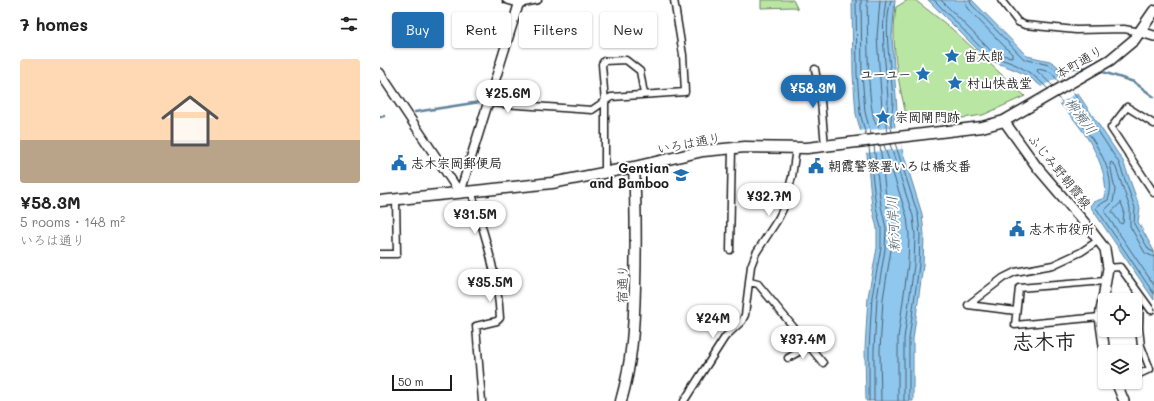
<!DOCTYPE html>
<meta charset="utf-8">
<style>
body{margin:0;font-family:Mali,"Klee One",sans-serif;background:#f6f6f6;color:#222;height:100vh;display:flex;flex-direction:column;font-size:15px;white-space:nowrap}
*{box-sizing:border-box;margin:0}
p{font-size:13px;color:#767676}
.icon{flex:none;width:22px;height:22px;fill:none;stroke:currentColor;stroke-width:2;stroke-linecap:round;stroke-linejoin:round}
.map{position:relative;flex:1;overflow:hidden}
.side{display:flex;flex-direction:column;background:#fff;width:380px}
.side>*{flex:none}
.top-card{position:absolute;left:12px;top:12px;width:380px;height:36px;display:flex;gap:8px}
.controls{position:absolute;left:718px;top:293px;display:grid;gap:8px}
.controls a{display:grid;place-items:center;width:44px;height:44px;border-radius:4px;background:#fff;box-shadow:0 1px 3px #0004;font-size:20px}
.scale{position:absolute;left:12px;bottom:10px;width:60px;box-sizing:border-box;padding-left:4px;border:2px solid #1c1c1c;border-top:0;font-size:11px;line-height:14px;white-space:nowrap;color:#1c1c1c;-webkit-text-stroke:3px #fff;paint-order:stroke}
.price{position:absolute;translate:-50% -34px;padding:0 9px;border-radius:14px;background:#fff;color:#222;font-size:13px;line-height:26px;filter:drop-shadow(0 1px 2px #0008)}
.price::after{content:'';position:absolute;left:50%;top:24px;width:12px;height:9px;margin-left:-6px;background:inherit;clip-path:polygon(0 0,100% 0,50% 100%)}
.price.active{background:#1f6fb2;color:#fff}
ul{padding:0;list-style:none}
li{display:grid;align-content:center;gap:8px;height:212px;padding:0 20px}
li span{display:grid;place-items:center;height:124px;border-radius:4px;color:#555}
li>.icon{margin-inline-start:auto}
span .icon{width:72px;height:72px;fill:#fffc;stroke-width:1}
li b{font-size:17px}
h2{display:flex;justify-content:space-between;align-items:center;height:48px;padding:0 20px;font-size:17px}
.tag{padding:0 14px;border-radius:4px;background:#fff;box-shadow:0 1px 3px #0004;font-size:14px;line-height:36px}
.tag.active{background:#1f6fb2;color:#fff}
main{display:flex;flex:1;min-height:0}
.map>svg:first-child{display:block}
.green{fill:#bae6a4;stroke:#6b8160}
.water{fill:#8fc7ee;stroke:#61839a}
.pier{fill:#fff}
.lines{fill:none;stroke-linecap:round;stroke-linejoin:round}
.shore{stroke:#4a6070;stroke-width:1}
.stream{stroke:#61839a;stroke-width:2.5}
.minor-casing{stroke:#1c1c1c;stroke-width:9}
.tertiary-casing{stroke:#1c1c1c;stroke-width:11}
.secondary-casing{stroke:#1c1c1c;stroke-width:12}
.primary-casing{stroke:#1c1c1c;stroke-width:13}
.minor{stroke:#fff;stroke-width:6}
.tertiary{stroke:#fff;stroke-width:8}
.secondary{stroke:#fff;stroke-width:9}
.primary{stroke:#fff;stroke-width:10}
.labels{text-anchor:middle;stroke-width:4;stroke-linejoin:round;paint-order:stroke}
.poi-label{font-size:13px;font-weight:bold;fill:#1c1c1c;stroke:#fff;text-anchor:start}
.street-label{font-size:13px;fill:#1c1c1c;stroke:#fff}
.water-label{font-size:14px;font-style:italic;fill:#4a6070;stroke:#fff}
.town-label{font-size:21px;font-weight:bold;fill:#1c1c1c;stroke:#fff}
</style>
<main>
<section class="side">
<h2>7 homes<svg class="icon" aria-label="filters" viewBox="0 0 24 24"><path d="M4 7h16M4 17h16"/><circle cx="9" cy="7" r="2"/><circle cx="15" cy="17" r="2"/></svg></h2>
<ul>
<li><span style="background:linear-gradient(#ffd9b3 65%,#b9a48a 0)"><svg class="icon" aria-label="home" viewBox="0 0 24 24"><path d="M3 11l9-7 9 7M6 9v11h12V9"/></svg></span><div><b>¥58.3M</b><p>5 rooms · 148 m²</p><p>いろは通り</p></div></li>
</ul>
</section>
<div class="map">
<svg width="774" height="401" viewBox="0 0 774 401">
<rect width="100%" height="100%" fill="#fff"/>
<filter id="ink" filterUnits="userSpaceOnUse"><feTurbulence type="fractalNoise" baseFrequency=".025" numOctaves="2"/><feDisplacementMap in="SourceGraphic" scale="8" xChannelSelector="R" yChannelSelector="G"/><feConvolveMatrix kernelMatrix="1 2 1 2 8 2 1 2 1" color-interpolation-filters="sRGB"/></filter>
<g filter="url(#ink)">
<!-- green -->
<path class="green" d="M381,0H413L418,10L414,7L381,8Z
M528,0H535L571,28L645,96L603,115L569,120L528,123C519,85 510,47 516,7Z"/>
<!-- water -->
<path class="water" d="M472,0H515L512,37L517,111L514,119L515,127L542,214L544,235L543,265L533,339V401H486L485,349L488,297L497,248V228L492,207L487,155L476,114L473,74Z
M548,0H592L647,56L670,61L676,65L684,73L743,161L760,208L758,222L774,251V300L710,206L713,202L725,198C731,156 685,103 653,80C639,69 621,66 606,58Z"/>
<!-- pier -->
<path class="pier" d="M687,73L700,91L677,105L659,88Z
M517,127L522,149L484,153L479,131Z"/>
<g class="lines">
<!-- shore -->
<path class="shore" d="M476,0L477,74L480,113L486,135
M481,0L482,74L485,112L491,134
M487,0C488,20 486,117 498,127L499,125L502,108L497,37L500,0
M506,0C500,33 506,66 508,99C508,111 504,121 507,132
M511,0C502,32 512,69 513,102C513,112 509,121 512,132
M554,0L608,55C615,58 620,59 626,61C642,66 657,77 668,89
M561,0L611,51L621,55L632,57V54L587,8L585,0
M590,0L591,4L644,59L669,65L674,68L684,80
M673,86L657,71L658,69L671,72L679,82
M691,89L739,163L755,208L754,224L769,250L774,252
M677,97C699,118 741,168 728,200L717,206L716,208L774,294
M515,143L538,215L540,235L539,265L529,339V401
M510,144L533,216L535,235L534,265L524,339V401
M500,145L507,205L512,228L511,250L503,299L500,350L501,401
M504,145L527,217L529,235L528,264L518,338V401
M494,146L501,206L506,228L505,249L497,298L494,350V401
M489,147L496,207L501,228V248L492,297L489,349V401
M741,203L744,210L743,223L741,224L732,212Z
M774,257L765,253L750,226V208L735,165L731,162L730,164L735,190L733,202L724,211L774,285"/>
<!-- stream -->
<path class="stream" d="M678,68C688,70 699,66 708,68
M717,70L754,82L774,97
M35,112L100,102
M0,117L4,116"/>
<defs>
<path id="minor" d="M126,0L139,4L158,0
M621,0L638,22L645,25L696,30L744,29L761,32
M435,69L441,101L445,146
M108,103L212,110L231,97L305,92L303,55L294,0
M774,124L747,107L731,128L774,193
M225,172V103L222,64L224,61L246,60L260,71L264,94
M91,191C104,232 118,275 120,318L117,321L96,326L102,401
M350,250L352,148
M0,254H17L16,200
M728,268L740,267L771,310
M370,282L378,284L443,363
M636,311L588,305L623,278L635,272L673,265L701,252L719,240
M720,317L635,325L639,288L725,281
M408,358L429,346
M755,376L770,369L761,346L759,328L760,297
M304,401L345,337L362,321L365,315L371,266L376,253L398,219L403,209L412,177L416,148"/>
<path id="tertiary" d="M0,73L80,193
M80,193L140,0"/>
<path id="secondary" d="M761,32L774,36
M624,121L657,167L709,228L725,249L728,268L720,317L725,353
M736,382L744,401"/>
<path id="primary" d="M0,201L172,183L254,167L323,151L365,147L427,148L602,127L624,121L730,60L754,40L774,11
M241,401C252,363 254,326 255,286C256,246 256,207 254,167"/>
</defs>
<!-- minor casing -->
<use href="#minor" class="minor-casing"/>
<!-- tertiary casing -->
<use href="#tertiary" class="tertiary-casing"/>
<!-- secondary casing -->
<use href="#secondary" class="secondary-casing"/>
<!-- primary casing -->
<use href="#primary" class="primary-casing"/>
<!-- minor -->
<use href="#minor" class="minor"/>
<!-- tertiary -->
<use href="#tertiary" class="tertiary"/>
<!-- secondary -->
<use href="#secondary" class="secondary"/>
<!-- primary -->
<use href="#primary" class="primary"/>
</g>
</g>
<!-- icons -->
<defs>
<symbol id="sight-bare" viewBox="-9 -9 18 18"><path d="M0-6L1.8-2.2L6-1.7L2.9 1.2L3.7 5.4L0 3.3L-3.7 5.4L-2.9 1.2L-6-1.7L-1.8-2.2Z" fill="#1f6fb2" stroke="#fff" stroke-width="2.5" paint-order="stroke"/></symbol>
<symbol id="civic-bare" viewBox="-9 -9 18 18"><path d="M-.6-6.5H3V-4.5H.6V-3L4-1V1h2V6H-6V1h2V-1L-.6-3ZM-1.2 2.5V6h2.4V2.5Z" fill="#1f6fb2" stroke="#fff" stroke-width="2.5" paint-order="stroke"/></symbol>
<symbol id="school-bare" viewBox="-9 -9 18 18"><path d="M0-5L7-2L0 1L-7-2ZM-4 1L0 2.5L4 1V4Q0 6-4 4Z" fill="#1f6fb2" stroke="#fff" stroke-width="2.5" paint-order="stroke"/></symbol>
</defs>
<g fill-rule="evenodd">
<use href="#sight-bare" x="561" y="45" width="22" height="22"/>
<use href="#sight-bare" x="532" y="63" width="22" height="22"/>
<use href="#sight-bare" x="564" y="72" width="22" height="22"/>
<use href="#sight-bare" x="492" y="106" width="22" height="22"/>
<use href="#civic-bare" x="8" y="152" width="22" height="22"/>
<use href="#civic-bare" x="425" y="155" width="22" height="22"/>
<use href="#school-bare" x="290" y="164" width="22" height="22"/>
<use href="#civic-bare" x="626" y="218" width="22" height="22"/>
</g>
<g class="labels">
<!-- poi labels -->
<g class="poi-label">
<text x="584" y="61">宙太郎</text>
<text x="531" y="79" text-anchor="end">ユーユー</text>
<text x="587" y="88">村山快哉堂</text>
<text x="515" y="122">宗岡閘門跡</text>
<text x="31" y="168">志木宗岡郵便局</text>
<text x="448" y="171">朝霞警察署いろは橋交番</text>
<text x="289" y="173" text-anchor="end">Gentian<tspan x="289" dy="15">and Bamboo</tspan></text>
<text x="649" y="234">志木市役所</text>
</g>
<!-- street labels -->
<g class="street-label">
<text transform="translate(699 62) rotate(-30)" y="5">本町通り</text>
<text transform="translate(309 143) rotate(-11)" y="5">いろは通り</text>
<text transform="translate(680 171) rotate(51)" y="5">ふじみ野朝霞線</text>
<text transform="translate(242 284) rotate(-89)" y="5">宿通り</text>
</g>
<!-- water labels -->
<g class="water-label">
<text transform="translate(701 116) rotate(54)" y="5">柳瀬川</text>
<text transform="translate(513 224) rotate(-93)" y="5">新河岸川</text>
</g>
<!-- town labels -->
<g class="town-label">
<text x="664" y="349">志木市</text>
</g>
</g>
</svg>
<div class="controls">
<a><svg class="icon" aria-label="locate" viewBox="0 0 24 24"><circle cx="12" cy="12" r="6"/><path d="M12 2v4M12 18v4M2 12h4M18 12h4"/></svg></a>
<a><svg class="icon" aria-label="layers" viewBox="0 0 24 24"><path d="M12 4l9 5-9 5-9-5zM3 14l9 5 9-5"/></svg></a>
</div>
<div class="scale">50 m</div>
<b class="price active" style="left:433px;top:109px">¥58.3M</b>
<b class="price" style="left:128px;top:114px">¥25.6M</b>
<b class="price" style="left:389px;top:217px">¥32.7M</b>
<b class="price" style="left:95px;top:235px">¥31.5M</b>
<b class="price" style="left:110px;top:303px">¥35.5M</b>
<b class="price" style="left:333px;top:339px">¥24M</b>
<b class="price" style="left:423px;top:360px">¥37.4M</b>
<div class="top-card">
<a class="tag active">Buy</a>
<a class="tag">Rent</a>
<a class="tag">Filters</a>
<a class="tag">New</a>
</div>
</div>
</main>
